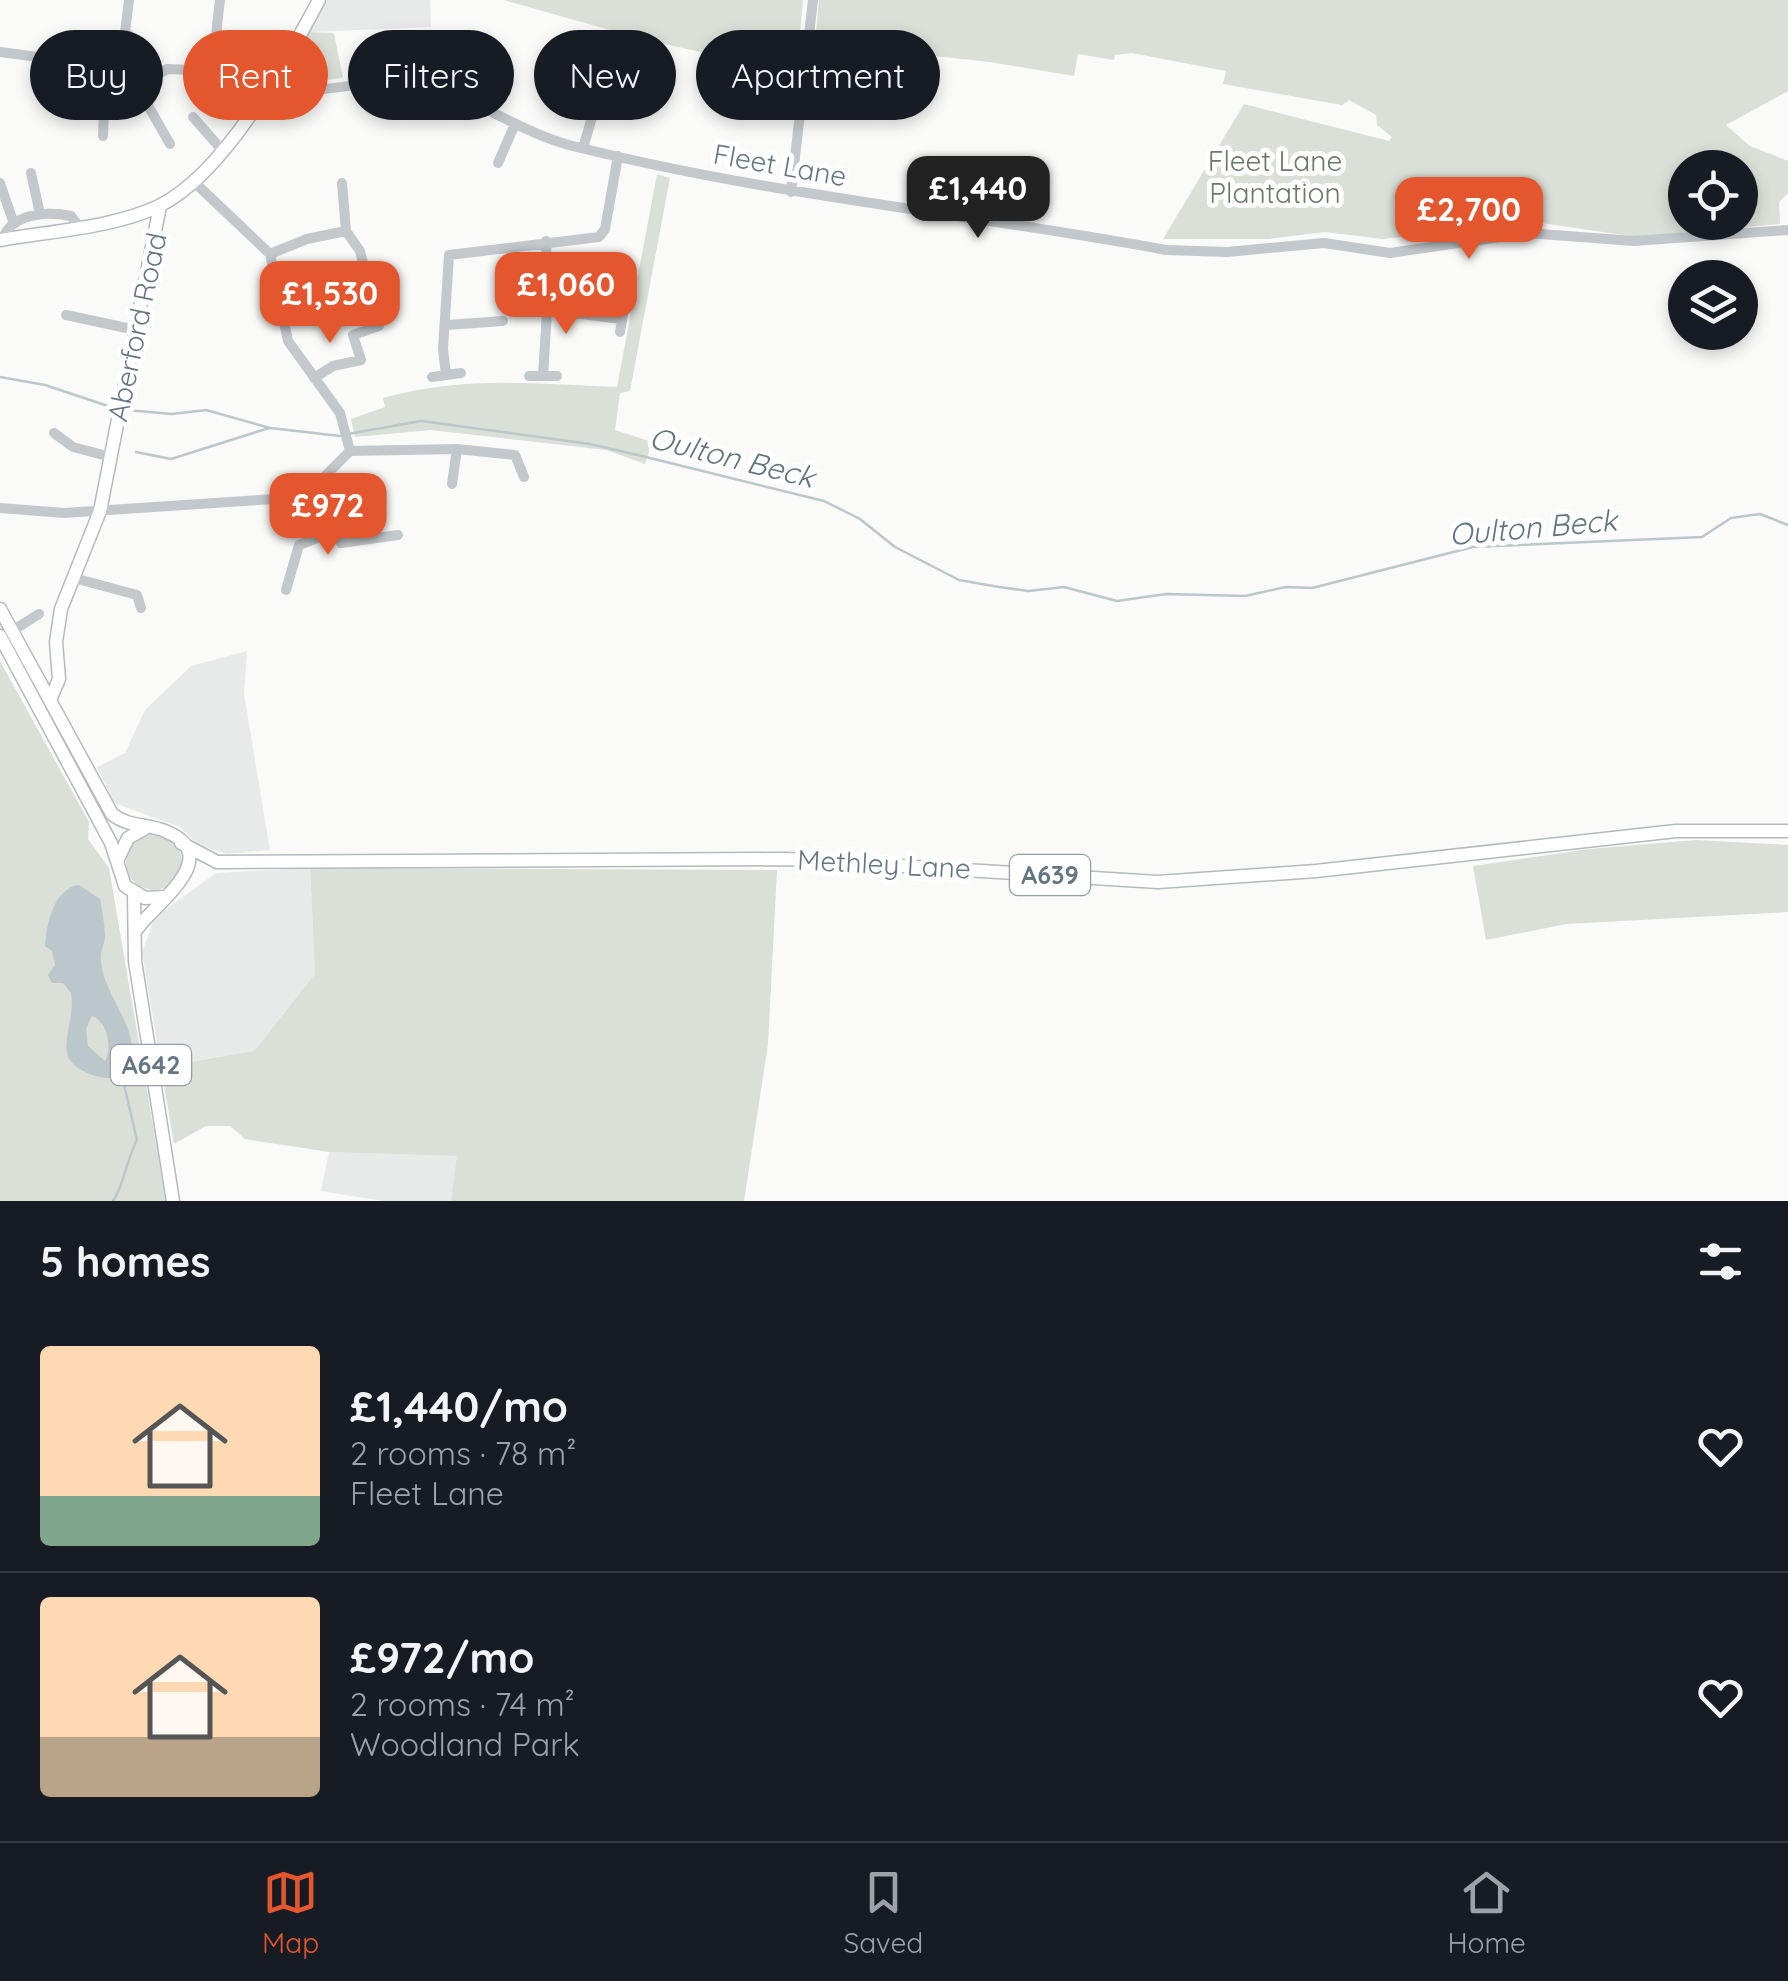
<!DOCTYPE html>
<meta charset="utf-8">
<style>
body{margin:0;font-family:Quicksand,sans-serif;background:#20242c;color:#f1f3f6;height:100vh;display:flex;flex-direction:column;font-size:38px;white-space:nowrap}
*{box-sizing:border-box;margin:0}
p{font-size:32px;color:#9ea1a6}
.icon{flex:none;width:55px;height:55px;fill:none;stroke:currentColor;stroke-width:2;stroke-linecap:round;stroke-linejoin:round}
.map{position:relative;height:1201px;overflow:hidden}
.drawer{display:flex;flex-direction:column;background:#171b24;flex:1}
.drawer>*{flex:none}
.banner{position:absolute;left:30px;top:30px;width:1000px;height:90px;display:flex;gap:20px}
.fabs{position:absolute;left:1668px;top:150px;display:grid;gap:20px}
.fabs a{display:grid;place-items:center;width:90px;height:90px;border-radius:50%;background:#171b24;box-shadow:0 5px 15px #0003;font-size:50px}
.price{position:absolute;translate:-50% -85px;padding:0 22px;border-radius:20px;background:#e4572e;color:#fff;font-size:32px;line-height:65px;filter:drop-shadow(0 2px 5px #0008)}
.price::after{content:'';position:absolute;left:50%;top:60px;width:30px;height:22px;margin-left:-15px;background:inherit;clip-path:polygon(0 0,100% 0,50% 100%)}
.price.selected{background:#222;color:#fff}
ul{padding:0;list-style:none}
li{display:flex;align-items:center;gap:30px;height:250px;padding:0 40px}
li+li{border-top:2px solid #363941}
li span{display:grid;place-items:center;flex:none;width:280px;height:200px;border-radius:10px;color:#555}
li>.icon{margin-inline-start:auto}
span .icon{width:120px;height:120px;fill:#fffc;stroke-width:1}
li b{font-size:42px}
h2{display:flex;justify-content:space-between;align-items:center;height:120px;padding:0 40px;font-size:42px}
.pill{padding:0 35px;border-radius:45px;background:#171b24;box-shadow:0 5px 15px #0003;font-size:35px;line-height:90px}
.pill.selected{background:#e4572e;color:#fff}
.dock{display:flex;justify-content:space-around;align-items:center;height:140px;border-top:2px solid #363941;background:#171b24;font-size:28px;color:#9ea1a6}
.dock a{display:grid;justify-items:center;gap:5px}
.dock .selected{color:#e4572e}
.map>svg:first-child{display:block}
.built{fill:#e8e9e9}
.green{fill:#dadfd7;fill-rule:evenodd}
.water{fill:#bbc7cb;fill-rule:evenodd}
.lines{fill:none;stroke-linecap:round;stroke-linejoin:round}
.stream{stroke:#bbc7cb;stroke-width:2.5}
.major-casing{stroke:#b5babe;stroke-width:15}
.minor{stroke:#c3c8cc;stroke-width:10}
.major{stroke:#fff;stroke-width:12}
.labels{text-anchor:middle;stroke-width:10;stroke-linejoin:round;paint-order:stroke}
.shield{fill:#fff;stroke:#939fa8;stroke-width:2.5}
.shield-label{font-size:25px;font-weight:bold;fill:#657683}
.park-label{font-size:28px;fill:#687a64;stroke:#fff}
.street-label{font-size:28px;fill:#657683;stroke:#fff}
.water-label{font-size:30px;font-style:italic;fill:#60757c;stroke:#fff}
</style>
<div class="map">
<svg width="1788" height="1201" viewBox="0 0 1788 1201">
<rect width="100%" height="100%" fill="#fafaf8"/>
<!-- built -->
<path class="built" d="M327,0H430L431,27L309,32Z
M247,651L244,693L270,850L227,854L197,844L180,827L114,803L97,767L125,753L145,710L191,666Z
M310,868L315,974L254,1051L161,1067L142,952L155,917L216,873Z
M329,1152L458,1156L451,1201H383L321,1191Z"/>
<!-- green -->
<path class="green" d="M504,0H803L796,73L642,39Z
M819,0H1788V91L1726,125L1750,146L1788,161V193L1779,202L1780,224L1637,237L1534,222L1383,239L1325,232L1268,239H1163L1244,104L1389,141L1392,137L1377,125L1376,115L1349,100L1342,105L1223,84L1226,71L1132,53L1115,55L1114,60L1078,54L1074,76L990,62L815,43ZM1685,168H1740V222H1685Z
M309,32L334,33L343,78L309,82L299,77L294,62Z
M657,174L670,178L630,391L620,393L615,430L652,442L645,464L606,450L431,430L355,437L351,419L385,407L383,398C466,375 533,384 617,387Z
M0,661L89,822L88,839L109,868L166,1201H0Z
M126 862a28 28 0 1 1 56 0a28 28 0 1 1-56 0Z
M1696,840L1788,845V912L1566,924L1486,940L1473,866L1589,849Z
M310,868L777,870L768,1044L744,1201H451L457,1156L329,1152L245,1139L230,1126H206L174,1144L161,1067L254,1051L315,974Z"/>
<!-- water -->
<path class="water" d="M79,885L100,899C102,911 105,925 105,937C104,945 100,952 101,960C102,994 137,1023 132,1060C127,1094 71,1073 67,1054C64,1034 75,1014 71,993L63,983H52L48,975L55,965L52,951L45,946C47,924 53,889 79,885ZM92,1016C107,1021 113,1047 105,1061L88,1046L86,1029Z"/>
<g class="lines">
<!-- stream -->
<path class="stream" d="M0,377L45,385L114,408
M127,410L172,414L206,410L270,428L340,436
M348,434L421,421L590,444L646,457L824,501L860,519L895,547L959,580L999,587L1028,591L1064,587L1117,601L1166,594L1245,596L1286,587L1312,588L1473,547L1702,537L1731,518L1760,514L1788,525
M136,452L171,459L269,428
M113,1201C124,1186 126,1160 137,1140L122,1076"/>
<defs>
<path id="major" d="M0,240C50,231 113,228 159,206C224,174 286,62 319,0
M0,609L112,814C130,828 146,823 165,831C227,856 154,904 137,929
M0,636L111,843L125,886L145,898L164,897
M50,700L59,679L56,642L61,609L100,511L160,206
M181,843L217,862L786,859L1158,882L1316,871L1676,831H1788
M118,859L128,838L144,829
M134,894L135,961L173,1201"/>
</defs>
<!-- major casing -->
<use href="#major" class="major-casing"/>
<!-- minor -->
<path class="minor" d="M129,0L125,32L140,44L156,72
M220,0C213,55 211,72 257,108
M472,43L497,53
M0,52L60,60
M281,74L311,89
M274,84C310,103 375,72 422,84C474,97 518,131 569,145C765,195 967,213 1166,250L1227,252L1324,243L1390,253L1527,233L1634,241L1788,230
M442,91C452,73 472,57 471,36
M193,117L221,149
M103,136L104,109L146,102
M170,144L146,102L148,81L167,69L220,71
M583,148L597,100L593,84
M498,163L515,124
M31,173L40,214
M0,183L14,224
M791,192L813,0
M346,231L360,251L364,267
M3,239C11,213 48,211 71,216L78,225
M270,254L307,239L346,231L342,183
M548,310L622,319
M66,315L136,330
M447,325L503,321
M620,332L625,303
M446,375L443,349L449,255L599,237L605,229L618,156
M529,376H557
M543,376L548,295L546,241
M432,377L461,373
M314,378L333,366L361,360L353,335L379,326L376,317L362,321
M54,433L73,447L111,457
M350,451L457,449L515,455L524,477
M322,479L341,543L398,535
M452,484L457,449
M0,508L64,513L274,499L322,479L350,451L340,413L288,341L270,254L193,181
M74,578L137,595L141,608
M286,590L299,545L335,531
M12,631L39,614"/>
<!-- major -->
<use href="#major" class="major"/>
</g>
<g class="labels">
<!-- shield labels -->
<g class="shield">
<rect x="1010" y="855" width="80" height="40" rx="8"/>
<rect x="111" y="1045" width="80" height="40" rx="8"/>
</g>
<g class="shield-label">
<text x="1050" y="884">A639</text>
<text x="151" y="1074">A642</text>
</g>
<!-- park labels -->
<g class="park-label">
<text x="1275" y="171">Fleet Lane<tspan x="1275" dy="32">Plantation</tspan></text>
</g>
<!-- street labels -->
<g class="street-label">
<text transform="translate(780 165) rotate(10)" y="10">Fleet Lane</text>
<text transform="translate(137 327) rotate(-78)" y="10">Aberford Road</text>
<text transform="translate(884 864) rotate(3)" y="10">Methley Lane</text>
</g>
<!-- water labels -->
<g class="water-label">
<text transform="translate(732 458) rotate(14)" y="10">Oulton Beck</text>
<text transform="translate(1533 528) rotate(-5)" y="10">Oulton Beck</text>
</g>
</g>
</svg>
<div class="fabs">
<a><svg class="icon" aria-label="locate" viewBox="0 0 24 24"><circle cx="12" cy="12" r="6"/><path d="M12 2v4M12 18v4M2 12h4M18 12h4"/></svg></a>
<a><svg class="icon" aria-label="layers" viewBox="0 0 24 24"><path d="M12 4l9 5-9 5-9-5zM3 14l9 5 9-5"/></svg></a>
</div>
<b class="price selected" style="left:978px;top:241px">£1,440</b>
<b class="price" style="left:1469px;top:262px">£2,700</b>
<b class="price" style="left:566px;top:337px">£1,060</b>
<b class="price" style="left:330px;top:346px">£1,530</b>
<b class="price" style="left:328px;top:558px">£972</b>
<div class="banner">
<a class="pill">Buy</a>
<a class="pill selected">Rent</a>
<a class="pill">Filters</a>
<a class="pill">New</a>
<a class="pill">Apartment</a>
</div>
</div>
<section class="drawer">
<h2>5 homes<svg class="icon" aria-label="filters" viewBox="0 0 24 24"><path d="M4 7h16M4 17h16"/><circle cx="9" cy="7" r="2"/><circle cx="15" cy="17" r="2"/></svg></h2>
<ul>
<li><span style="background:linear-gradient(#ffd9b3 75%,#7fa58c 0)"><svg class="icon" aria-label="home" viewBox="0 0 24 24"><path d="M3 11l9-7 9 7M6 9v11h12V9"/></svg></span><div><b>£1,440/mo</b><p>2 rooms · 78 m²</p><p>Fleet Lane</p></div><svg class="icon" aria-label="heart" viewBox="0 0 24 24"><path d="M12 20l-8-8c-3-5 5-10 8-4 3-6 11-1 8 4z"/></svg></li>
<li><span style="background:linear-gradient(#ffd9b3 70%,#b9a48a 0)"><svg class="icon" aria-label="home" viewBox="0 0 24 24"><path d="M3 11l9-7 9 7M6 9v11h12V9"/></svg></span><div><b>£972/mo</b><p>2 rooms · 74 m²</p><p>Woodland Park</p></div><svg class="icon" aria-label="heart" viewBox="0 0 24 24"><path d="M12 20l-8-8c-3-5 5-10 8-4 3-6 11-1 8 4z"/></svg></li>
</ul>
</section>
<nav class="dock">
<a class="selected"><svg class="icon" aria-label="map" viewBox="0 0 24 24"><path d="M3 6l6-2 6 2 6-2v14l-6 2-6-2-6 2zM9 4v14M15 6v14"/></svg>Map</a>
<a><svg class="icon" aria-label="saved" viewBox="0 0 24 24"><path d="M7 4h10v16l-5-4-5 4z"/></svg>Saved</a>
<a><svg class="icon" aria-label="home" viewBox="0 0 24 24"><path d="M3 11l9-7 9 7M6 9v11h12V9"/></svg>Home</a>
</nav>
